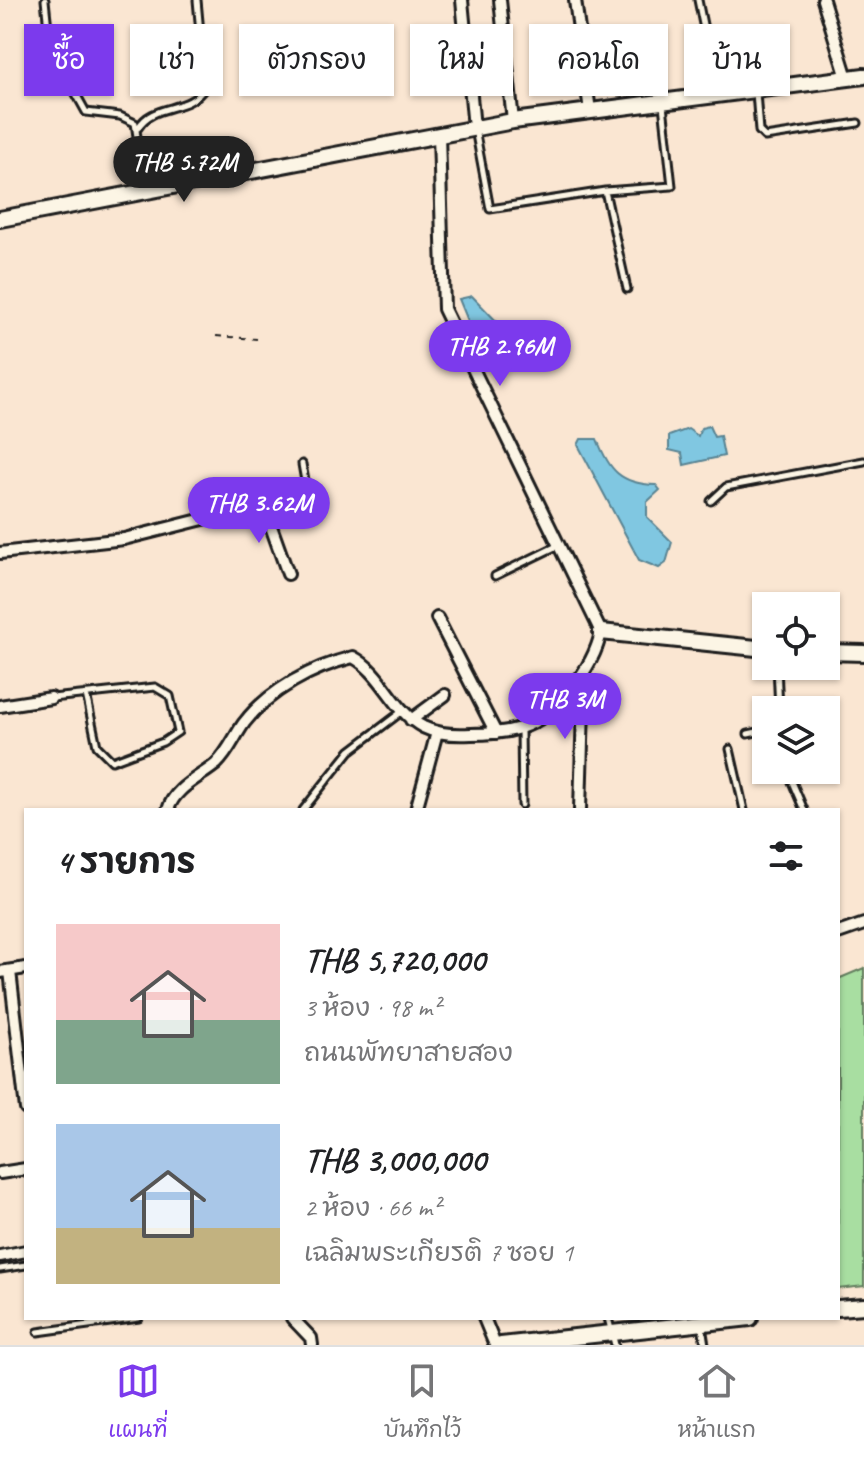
<!DOCTYPE html>
<html lang="th">
<meta charset="utf-8">
<style>
body{margin:0;font-family:Caveat,"Playpen Sans Thai",sans-serif;background:#f6f6f6;color:#202124;height:100vh;display:flex;flex-direction:column;font-size:30px;white-space:nowrap}
*{box-sizing:border-box;margin:0}
p{font-size:26px;color:#757577}
.icon{flex:none;width:44px;height:44px;fill:none;stroke:currentColor;stroke-width:2;stroke-linecap:round;stroke-linejoin:round}
.map{position:relative;flex:1;overflow:hidden}
.drawer{position:absolute;left:24px;top:808px;width:816px;height:512px;display:flex;flex-direction:column;background:#fff;border-radius:0px;box-shadow:0 2px 6px #0004}
.drawer>*{flex:none}
.top-card{position:absolute;left:24px;top:24px;width:816px;height:72px;display:flex;gap:16px}
.tools{position:absolute;left:752px;top:592px;display:grid;gap:16px}
.tools a{display:grid;place-items:center;width:88px;height:88px;border-radius:0px;background:#fff;box-shadow:0 2px 6px #0004;font-size:40px}
.price{position:absolute;translate:-50% -68px;padding:0 18px;border-radius:28px;background:#7c3aed;color:#fff;font-size:26px;line-height:52px;filter:drop-shadow(0 2px 4px #0008)}
.price::after{content:'';position:absolute;left:50%;top:48px;width:24px;height:18px;margin-left:-12px;background:inherit;clip-path:polygon(0 0,100% 0,50% 100%)}
.price.active{background:#222;color:#fff}
ul{padding:0;list-style:none}
li{display:flex;align-items:center;gap:24px;height:200px;padding:0 32px}
li span{display:grid;place-items:center;flex:none;width:224px;height:160px;border-radius:0px;color:#555}
li>.icon{margin-inline-start:auto}
span .icon{width:96px;height:96px;fill:#fffc;stroke-width:1}
li b{font-size:34px}
h2{display:flex;justify-content:space-between;align-items:center;height:96px;padding:0 32px;font-size:34px}
.tag{padding:0 28px;border-radius:0px;background:#fff;box-shadow:0 2px 6px #0004;font-size:28px;line-height:72px}
.tag.active{background:#7c3aed;color:#fff}
.tab-bar{display:flex;justify-content:space-around;align-items:center;height:112px;border-top:2px solid #e0e0e0;background:#fff;font-size:22px;color:#757577}
.tab-bar a{display:grid;justify-items:center;gap:4px}
.tab-bar .active{color:#7c3aed}
.map>svg:first-child{display:block}
.green{fill:#a8dea1;stroke:#627d5e;stroke-width:2}
.water{fill:#80c7e1;stroke:#588392;stroke-width:2}
.lines{fill:none;stroke-linecap:round;stroke-linejoin:round}
.lane-casing{stroke:#1c1c1c;stroke-width:11}
.street-casing{stroke:#1c1c1c;stroke-width:16}
.secondary-casing{stroke:#1c1c1c;stroke-width:20}
.path{stroke:#1c1c1c;stroke-width:2;stroke-dasharray:6 6;stroke-linecap:butt}
.lane{stroke:#fcf5e5;stroke-width:5}
.street{stroke:#fcf5e5;stroke-width:10}
.secondary{stroke:#fcf5e5;stroke-width:14}
</style>
<div class="map">
<svg width="864" height="1345" viewBox="0 0 864 1345">
<rect width="100%" height="100%" fill="#fae6d2"/>
<filter id="ink" filterUnits="userSpaceOnUse"><feTurbulence type="fractalNoise" baseFrequency=".0125" numOctaves="2"/><feDisplacementMap in="SourceGraphic" scale="16" xChannelSelector="R" yChannelSelector="G"/><feConvolveMatrix kernelMatrix="1 2 1 2 8 2 1 2 1" color-interpolation-filters="sRGB"/></filter>
<g filter="url(#ink)">
<!-- green -->
<path class="green" d="M864,968V1286L838,1289V979Z"/>
<!-- water -->
<path class="water" d="M472,296L502,327L473,333L459,299Z
M709,426L714,437L720,436L724,456L684,465L682,453L669,450V436L688,429L698,436L701,428Z
M581,439H597C609,470 620,484 656,485L660,490L647,502V517L672,542L666,563L659,568L639,560L578,445Z"/>
<g class="lines">
<defs>
<path id="lane" d="M45,0L50,47L86,112L120,116L135,123L145,191
M698,0L717,93
M274,74L283,73
M756,92L759,131L765,137L858,123
M138,128C153,102 189,114 205,87L197,0
M475,129L490,209L605,191L672,186L663,105
M605,191L627,289
M711,501L726,487L864,461
M264,503L303,493L306,487L302,464
M495,576L557,546
M777,666L779,710
M52,698L155,687L170,696L178,732L163,742L112,761L97,746L86,694
M521,729L522,805
M748,734L766,730
M730,749L744,810
M787,770L804,810
M303,810L350,751L404,710
M0,1269L26,1265
M608,1318L615,1345
M702,1326L705,1345
M38,1332L139,1318"/>
<path id="street" d="M462,0L474,128
M500,0L513,121
M575,0L590,111
M823,0L847,78
M0,553L124,539L263,504L288,574
M437,618L496,733
M0,706L51,698
M411,720L445,695
M168,810C174,788 199,778 216,764C228,753 234,737 244,723C269,690 313,667 353,657C383,673 393,711 423,727C437,734 455,735 471,734C487,734 504,733 520,728C555,718 594,667 601,632L444,309L439,134
M416,810L437,732
M580,810L584,673
M838,933L864,924
M10,971L26,1109
M0,972L26,968
M0,1173L26,1169
M0,1256L26,1251
M292,1318L311,1338L312,1345
M484,1318L495,1345"/>
<path id="secondary" d="M0,219L513,121L864,76
M601,632L766,649
M826,652L864,653
M838,1308L864,1306
M501,1345L750,1318"/>
</defs>
<!-- lane casing -->
<use href="#lane" class="lane-casing"/>
<!-- street casing -->
<use href="#street" class="street-casing"/>
<!-- secondary casing -->
<use href="#secondary" class="secondary-casing"/>
<!-- path -->
<path class="path" d="M216,336L257,339"/>
<!-- lane -->
<use href="#lane" class="lane"/>
<!-- street -->
<use href="#street" class="street"/>
<!-- secondary -->
<use href="#secondary" class="secondary"/>
</g>
</g>
</svg>
<div class="tools">
<a><svg class="icon" aria-label="locate" viewBox="0 0 24 24"><circle cx="12" cy="12" r="6"/><path d="M12 2v4M12 18v4M2 12h4M18 12h4"/></svg></a>
<a><svg class="icon" aria-label="layers" viewBox="0 0 24 24"><path d="M12 4l9 5-9 5-9-5zM3 14l9 5 9-5"/></svg></a>
</div>
<b class="price active" style="left:184px;top:204px">THB 5.72M</b>
<b class="price" style="left:500px;top:388px">THB 2.96M</b>
<b class="price" style="left:259px;top:545px">THB 3.62M</b>
<b class="price" style="left:565px;top:741px">THB 3M</b>
<div class="top-card">
<a class="tag active">ซื้อ</a>
<a class="tag">เช่า</a>
<a class="tag">ตัวกรอง</a>
<a class="tag">ใหม่</a>
<a class="tag">คอนโด</a>
<a class="tag">บ้าน</a>
</div>
<section class="drawer">
<h2>4 รายการ<svg class="icon" aria-label="filters" viewBox="0 0 24 24"><path d="M4 7h16M4 17h16"/><circle cx="9" cy="7" r="2"/><circle cx="15" cy="17" r="2"/></svg></h2>
<ul>
<li><span style="background:linear-gradient(#f6c9c9 60%,#7fa58c 0)"><svg class="icon" aria-label="home" viewBox="0 0 24 24"><path d="M3 11l9-7 9 7M6 9v11h12V9"/></svg></span><div><b>THB 5,720,000</b><p>3 ห้อง · 98 m²</p><p>ถนนพัทยาสายสอง</p></div></li>
<li><span style="background:linear-gradient(#a9c7e8 65%,#c2b280 0)"><svg class="icon" aria-label="home" viewBox="0 0 24 24"><path d="M3 11l9-7 9 7M6 9v11h12V9"/></svg></span><div><b>THB 3,000,000</b><p>2 ห้อง · 66 m²</p><p>เฉลิมพระเกียรติ 7 ซอย 1</p></div></li>
</ul>
</section>
</div>
<nav class="tab-bar">
<a class="active"><svg class="icon" aria-label="map" viewBox="0 0 24 24"><path d="M3 6l6-2 6 2 6-2v14l-6 2-6-2-6 2zM9 4v14M15 6v14"/></svg>แผนที่</a>
<a><svg class="icon" aria-label="saved" viewBox="0 0 24 24"><path d="M7 4h10v16l-5-4-5 4z"/></svg>บันทึกไว้</a>
<a><svg class="icon" aria-label="home" viewBox="0 0 24 24"><path d="M3 11l9-7 9 7M6 9v11h12V9"/></svg>หน้าแรก</a>
</nav>
